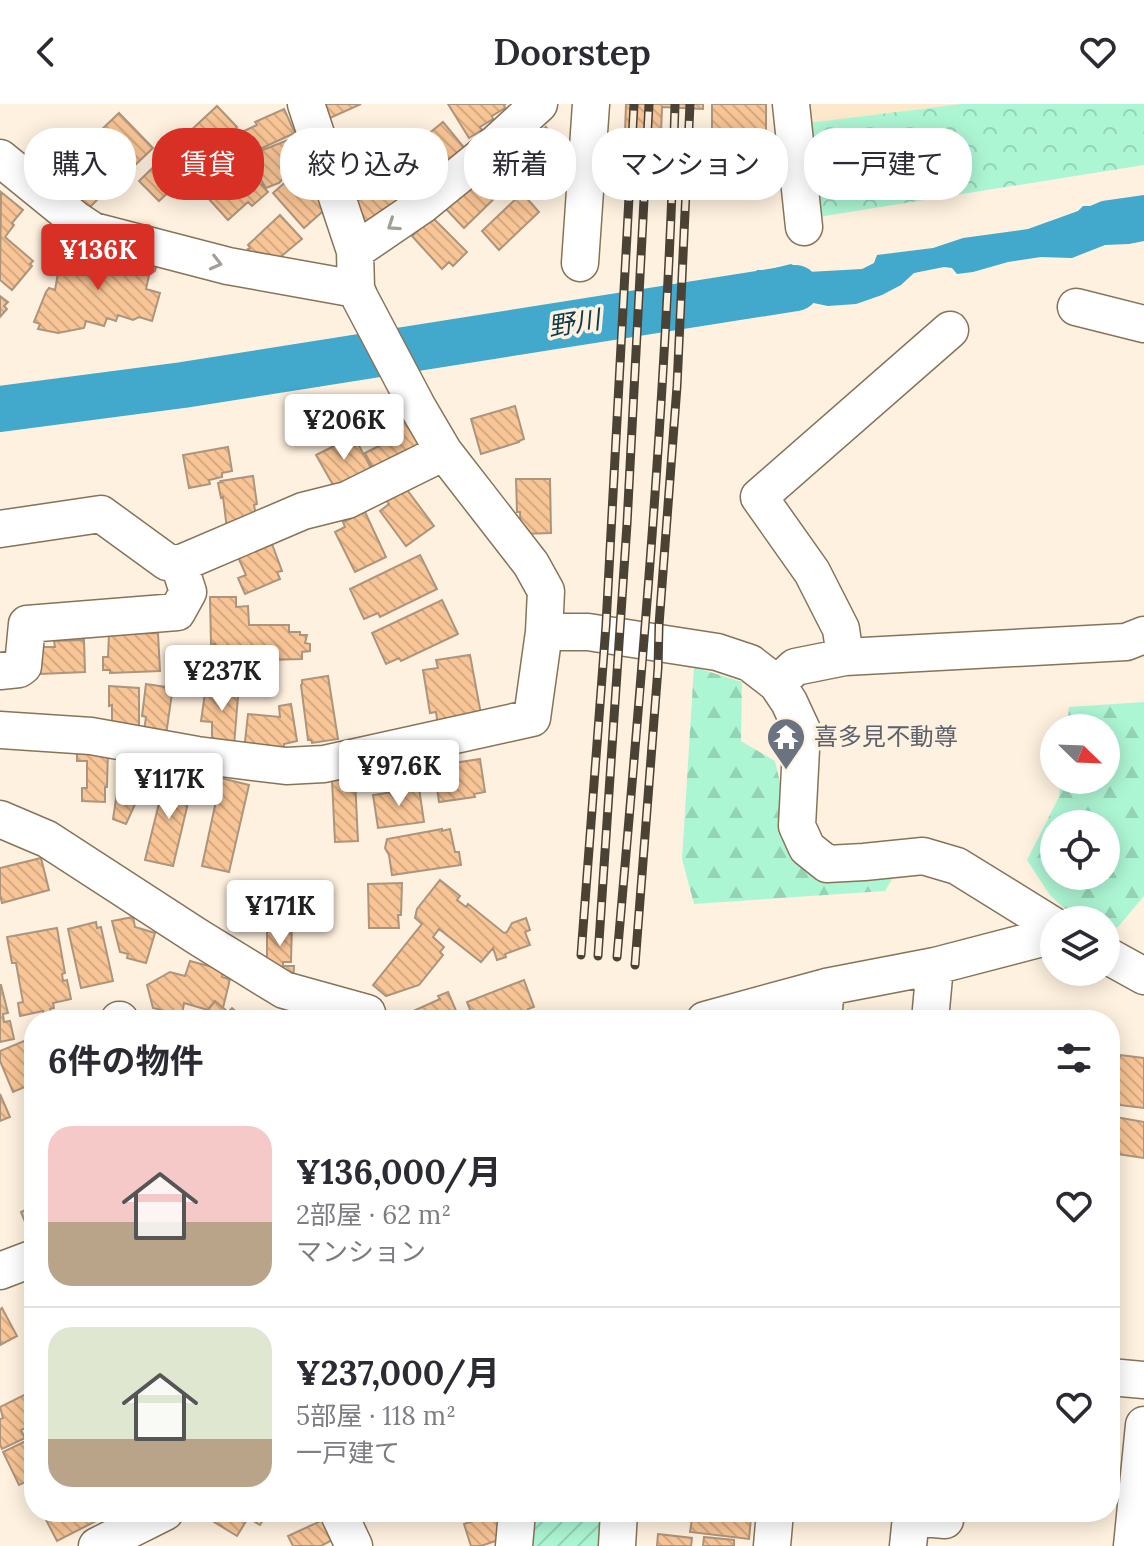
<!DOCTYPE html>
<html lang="ja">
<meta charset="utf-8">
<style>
body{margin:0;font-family:Lora,"Noto Sans JP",serif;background:#f2f2f3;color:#2b2b33;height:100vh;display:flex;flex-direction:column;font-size:30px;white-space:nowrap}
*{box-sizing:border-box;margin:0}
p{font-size:26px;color:#7c7c81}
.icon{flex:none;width:44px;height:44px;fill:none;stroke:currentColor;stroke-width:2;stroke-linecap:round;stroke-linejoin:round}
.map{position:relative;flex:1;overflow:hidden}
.drawer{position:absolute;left:24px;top:906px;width:1096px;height:512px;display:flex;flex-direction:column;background:#fff;border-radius:32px;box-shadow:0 4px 20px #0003}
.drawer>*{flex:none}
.guide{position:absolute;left:24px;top:24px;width:1096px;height:72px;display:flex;gap:16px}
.needle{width:52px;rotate:113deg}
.tools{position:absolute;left:1040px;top:610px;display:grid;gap:16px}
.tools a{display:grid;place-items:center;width:80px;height:80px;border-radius:50%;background:#fff;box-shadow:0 4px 20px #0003;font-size:40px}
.price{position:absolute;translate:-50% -68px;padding:0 18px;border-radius:8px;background:#fff;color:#222;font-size:26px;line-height:52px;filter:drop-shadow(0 2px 4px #0008)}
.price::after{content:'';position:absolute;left:50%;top:48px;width:24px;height:18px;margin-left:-12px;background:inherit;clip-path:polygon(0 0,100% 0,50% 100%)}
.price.current{background:#d93025;color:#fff}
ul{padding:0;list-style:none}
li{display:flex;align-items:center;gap:24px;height:200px;padding:0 24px}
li+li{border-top:2px solid #e1e1e2}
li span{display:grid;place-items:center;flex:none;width:224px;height:160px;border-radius:24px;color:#555}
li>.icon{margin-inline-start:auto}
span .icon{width:96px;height:96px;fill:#fffc;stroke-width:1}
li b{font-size:34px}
h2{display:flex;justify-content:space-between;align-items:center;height:96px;padding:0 24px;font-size:34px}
.chip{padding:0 28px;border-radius:32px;background:#fff;box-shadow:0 4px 20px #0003;font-size:28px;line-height:72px}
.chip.current{background:#d93025;color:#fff}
header{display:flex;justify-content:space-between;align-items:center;height:104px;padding:0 24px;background:#fff;font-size:36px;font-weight:600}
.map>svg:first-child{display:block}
.built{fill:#fde8cb}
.forest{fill:url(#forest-firs);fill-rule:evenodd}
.park{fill:url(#park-crowns)}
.garden{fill:url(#garden-furrows)}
.water{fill:#42a8cc}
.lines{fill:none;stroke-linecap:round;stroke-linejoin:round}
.river{stroke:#42a8cc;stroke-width:46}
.building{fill:url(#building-back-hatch);stroke:#ad947c;stroke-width:2}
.minor-casing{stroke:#867459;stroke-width:39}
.minor{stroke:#fff;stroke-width:36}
.rail-casing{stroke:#4a4235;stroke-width:9}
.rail{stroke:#fef1df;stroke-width:6;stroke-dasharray:18;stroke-linecap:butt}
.oneway{stroke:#a29f99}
.labels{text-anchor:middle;stroke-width:7;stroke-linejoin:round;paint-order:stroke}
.worship-label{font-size:24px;fill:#5b616d;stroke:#fef1df;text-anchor:start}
.water-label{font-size:26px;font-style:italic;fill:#0d3b4a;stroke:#fef1df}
</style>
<header><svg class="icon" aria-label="back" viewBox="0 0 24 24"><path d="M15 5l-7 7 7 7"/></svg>Doorstep<svg class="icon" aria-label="heart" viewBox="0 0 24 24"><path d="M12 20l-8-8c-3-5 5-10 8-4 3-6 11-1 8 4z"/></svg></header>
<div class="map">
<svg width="1144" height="1442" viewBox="0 0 1144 1442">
<defs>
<pattern id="forest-firs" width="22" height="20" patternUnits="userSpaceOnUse" patternTransform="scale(2)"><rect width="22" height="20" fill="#adf6d4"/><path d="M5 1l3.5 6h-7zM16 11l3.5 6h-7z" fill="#95d3b6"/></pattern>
<pattern id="park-crowns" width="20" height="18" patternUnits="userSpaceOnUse" patternTransform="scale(2)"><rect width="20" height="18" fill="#adf6d4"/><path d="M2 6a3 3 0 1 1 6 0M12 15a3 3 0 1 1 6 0" fill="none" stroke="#95d3b6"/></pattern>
<pattern id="garden-furrows" width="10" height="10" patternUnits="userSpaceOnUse" patternTransform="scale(2)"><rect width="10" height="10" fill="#adf6d4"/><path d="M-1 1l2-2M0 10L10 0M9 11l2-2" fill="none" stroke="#95d3b6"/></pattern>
<pattern id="building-back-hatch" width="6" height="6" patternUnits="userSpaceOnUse" patternTransform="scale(2)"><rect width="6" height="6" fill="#f8c596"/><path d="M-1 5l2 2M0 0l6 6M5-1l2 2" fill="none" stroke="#d5a981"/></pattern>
</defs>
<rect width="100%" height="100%" fill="#fef1df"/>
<!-- built -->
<path class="built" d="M799,0H961L800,20Z"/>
<!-- forest -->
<path class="forest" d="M694,563L742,578L741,637L775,657L782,687L785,740L815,765L898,766L885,787L694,800L682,755Z
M1144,598V792L1118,823H1106V816H1077L1050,791L1027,756L1059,693L1061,676H1106V624H1067L1069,603ZM1054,720H1106V772H1054Z"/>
<!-- park -->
<path class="park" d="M961,0H1144V61L812,114L800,20Z"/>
<!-- garden -->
<path class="garden" d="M523,1408H612L609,1442H521Z"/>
<!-- water -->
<path class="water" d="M1144,91V137L1129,140L1105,141L1072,154L1041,153L1008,158L973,168L957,170L952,164L944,163L914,169L901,181L882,191L856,200L828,202L784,193L732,206L735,187L763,186C767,176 764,172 756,166H767L791,160L808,168L862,165L874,159L877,151L933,144L963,134L1028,125L1078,107L1083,102H1090L1102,97Z"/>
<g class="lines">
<!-- river -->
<path class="river" d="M0,305L183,281L796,184"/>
</g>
<!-- building -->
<path class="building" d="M323,0H361L330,14Z
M448,0H506L504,1L505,4L492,12L493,15L480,23L482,26L469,34Z
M626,0H703V5L662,3L659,85L623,84Z
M712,0H766V34H731V61H727V66H712Z
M217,2L237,23L193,65L173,43Z
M284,5L295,29L253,48L244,27L257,21L255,18Z
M119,9L153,44L132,64L98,29Z
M443,18L467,47L415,89L396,65L408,55L404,50Z
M546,23L564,45L529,73L509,49L528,33L530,35Z
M303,30L312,55L302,62L282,71L283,75L279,79L266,84L256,68L261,66L255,49Z
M172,45L193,65L159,97L139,77Z
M83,60L108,85L84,109L60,83Z
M244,61L268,88L252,102L248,98L228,116L208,94Z
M377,65L404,101L367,121L354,105V99L360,95L355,88L357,86L354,82Z
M299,66L330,101L304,124L273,89Z
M485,67L503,86L464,124L446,105Z
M1,88L23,106L12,119L14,121L5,133L33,157L30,160L32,162L12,186L0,176Z
M522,89L539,108L499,146L482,127Z
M280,111L302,135L278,155L258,156L248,145L250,144L248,141Z
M430,111L467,148L453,162L449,158L442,165L412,132L423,122Z
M80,142L114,152V150L157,159L155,167L149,171L146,185L160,189L152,217L139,213L133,216L118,211L116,217L107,214L104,222L86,217L84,224L58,229L38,225L40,220L34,218L46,188L49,184L55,186L58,169H61L62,164L68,166L74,147L78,148Z
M0,192L8,198L4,202L7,205L0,213Z
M515,302L524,335L519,337V338L481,350L471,315Z
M411,315L427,345L378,373L365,349L385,339L380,331Z
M352,333L357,338L371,364L336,386L316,351Z
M228,343L232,367L222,369V373L209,376L210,380L189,384L183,351Z
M253,372L257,400L254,401L256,412L227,425L223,393L221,394L218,379L222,378L221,377Z
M516,375H550L551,429L521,430L520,408H517Z
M405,383L434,422L406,442L380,407L389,400L386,396Z
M365,408L386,453L355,468L335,428L345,423L343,418Z
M261,433L265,443L272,440L282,467L277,468L280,475L245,490L238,474L246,471L234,444Z
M420,451L437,485L380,513L378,509L364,515L350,485Z
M210,493H236V503L248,502L249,521H289V528H300V531H307L305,539L310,540V547L302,548V555L228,557V561H216L215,540H211Z
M442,496L458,530L401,557L399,554L386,560L372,529Z
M158,529L160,567L110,569V566H103V553H108L109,530Z
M84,536L85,568L40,570L39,543H55L54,537Z
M470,551L483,621L439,629L436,608L430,609L423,566L438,564L436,556Z
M328,572L338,635L312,639L311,636H308L301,581L302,580V576Z
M228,579L239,580L234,642L212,640V618L201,617L206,582L227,583Z
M146,580L166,583V581L173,582L166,631L144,627L146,613L142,612Z
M109,582L139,584V626L112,625V601L109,602Z
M291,600L297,637L284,640V644L244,647L248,610L280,613L279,602Z
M77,645H108L107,683H105V698L82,697V684H87V657H77Z
M480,655L485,688L474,690L475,693L439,698L434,662Z
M131,657L152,666L145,681L152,684L149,690L141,687L126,720L113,715L118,682L125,672Z
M166,671L193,678L173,762L145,756Z
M221,674L249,681L229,768L202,762Z
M355,675L358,737L335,738L332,676Z
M419,684L424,718L378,724L373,691Z
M442,725V727L450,725L455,748H459L461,761L392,771L389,751L385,744L387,735Z
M41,754L49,786L2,799L0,791V764Z
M440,776L460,792L457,796L466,803L468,800L504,829L507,828L512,819L526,814L530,826L525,828L530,841L505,850L506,853L497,856L493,844L481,858L439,825L433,833L444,843L440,848L443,851L419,881L386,892L373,881L422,820L415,814L417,805Z
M402,779L401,811H398L399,824H369L368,780Z
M133,813L135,823L155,829L146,859L127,854L128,850L120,848L112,817Z
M275,814L289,815V817H292L291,858H283V862H294L293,877L267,870V816H275Z
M96,818L97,824L101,823L113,877L81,884L68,825Z
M57,824L65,869L62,870L63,877L67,876L71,895L53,899L54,904L50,905L51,909L44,910L43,907L20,912L18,899L23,898L16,859H12L7,833Z
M190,857L224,866L222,873L230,875L223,904L215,897L208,906L184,899L182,911L153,904L147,881L170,868L185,872Z
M524,876L534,903L528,905L532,916H474L467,898Z
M0,881H1L8,909L3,910L4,918L10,917L14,935L0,938Z
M448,888L460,916H414L411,908L440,895L438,892Z
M215,897L228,908L232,904L246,916H199Z
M24,937L34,962V979L13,988L0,957V947Z
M1120,951L1144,954V1004L1111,1000Z
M0,990L10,1013L0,1017Z
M1110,1012L1144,1018V1054L1110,1049Z
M34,1102V1134L32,1135L21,1108Z
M2,1204L17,1232L0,1241V1206Z
M34,1286V1320L21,1326L25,1334L2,1345L0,1340V1315L3,1314L0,1303Z
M34,1333V1354L26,1358L34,1374L19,1381L3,1348Z
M47,1408H97L100,1415L57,1437L43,1410Z
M217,1408H268L260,1421L248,1414L237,1432L214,1418V1414Z
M693,1408H742L741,1412L743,1408H759L758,1415L751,1414L749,1435L690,1428Z
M498,1409L501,1435L481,1442H471L464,1420Z
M325,1415L334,1435L321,1442H293L288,1432Z
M658,1430L692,1434L691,1442H657Z
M704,1433L734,1436V1442H703Z"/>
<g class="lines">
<defs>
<path id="minor" d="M791,0L804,123
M0,54L75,115L93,127L228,162L356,185
M355,147L421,102L480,54L539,0
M580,159L591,0
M1076,203L1144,220
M0,425L101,410L167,458L179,460L303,407L347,396L444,348
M544,528H588L717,548L750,559L777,580L789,598L802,626L797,722L807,744L827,760L864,758L923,752L957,762L1054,822
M845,553L841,525L812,468L759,393L950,226
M0,567L19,565L23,562L27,520L177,508L188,488L179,460
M777,580L795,563L845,553L1126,538L1144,531
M0,626L91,632L197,651L286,662L324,660L532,614L544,528L546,487L531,460L444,348L417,302L360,194L356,185L355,147L306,0
M0,715L47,735L198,833L284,886L367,909L369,916
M1106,851L1144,872
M119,916H120
M705,916L826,883L935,862L1054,831
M823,916L826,883
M930,916L935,862
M0,1167L34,1154
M1110,1273L1144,1276
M338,1408L354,1442
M97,1442L165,1408
M514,1442L517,1408
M617,1442L619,1408
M772,1442L775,1408
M908,1442L911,1413L945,1416
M1132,1442L1144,1321"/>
</defs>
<!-- minor casing -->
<use href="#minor" class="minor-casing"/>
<!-- minor -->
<use href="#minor" class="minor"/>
<defs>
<path id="rail" d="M581,851L606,521L634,0
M598,852L627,420L649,0
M617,853C642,569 667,285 675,0
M635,861L658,564L659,521L677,282L690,0"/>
</defs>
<!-- rail casing -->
<use href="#rail" class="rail-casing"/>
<!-- rail -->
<use href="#rail" class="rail"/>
</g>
<!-- one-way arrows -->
<defs><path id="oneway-chevron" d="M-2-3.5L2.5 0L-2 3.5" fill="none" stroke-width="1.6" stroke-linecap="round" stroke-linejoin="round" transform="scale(2)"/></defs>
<g class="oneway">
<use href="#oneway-chevron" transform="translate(393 121) rotate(146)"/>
<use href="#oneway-chevron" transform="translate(216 159) rotate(14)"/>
</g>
<!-- icons -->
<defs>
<symbol id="temple-pin" viewBox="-11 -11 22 30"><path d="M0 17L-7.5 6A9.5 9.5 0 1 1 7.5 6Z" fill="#6b7280" stroke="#fef1df"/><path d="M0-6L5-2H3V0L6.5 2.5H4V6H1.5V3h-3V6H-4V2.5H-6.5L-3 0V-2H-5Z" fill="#fff"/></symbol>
</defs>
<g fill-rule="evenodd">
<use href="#temple-pin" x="764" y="611" width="44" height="60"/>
</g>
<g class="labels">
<!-- worship labels -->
<g class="worship-label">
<text x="814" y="641">喜多見不動尊</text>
</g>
<!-- water labels -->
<g class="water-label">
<text transform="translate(574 219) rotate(-9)" y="9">野川</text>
</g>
</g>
</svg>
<div class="tools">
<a><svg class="needle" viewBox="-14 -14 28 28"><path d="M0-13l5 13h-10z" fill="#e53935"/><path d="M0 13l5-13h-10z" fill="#7c7c81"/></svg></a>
<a><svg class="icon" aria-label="locate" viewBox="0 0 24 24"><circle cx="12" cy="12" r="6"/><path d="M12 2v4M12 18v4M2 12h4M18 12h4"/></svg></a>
<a><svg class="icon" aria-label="layers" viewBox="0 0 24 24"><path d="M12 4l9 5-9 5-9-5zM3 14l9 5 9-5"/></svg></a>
</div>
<b class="price current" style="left:98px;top:188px">¥136K</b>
<b class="price" style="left:344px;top:358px">¥206K</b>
<b class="price" style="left:222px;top:609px">¥237K</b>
<b class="price" style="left:399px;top:704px">¥97.6K</b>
<b class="price" style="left:169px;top:717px">¥117K</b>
<b class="price" style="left:280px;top:844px">¥171K</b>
<div class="guide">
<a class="chip">購入</a>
<a class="chip current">賃貸</a>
<a class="chip">絞り込み</a>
<a class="chip">新着</a>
<a class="chip">マンション</a>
<a class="chip">一戸建て</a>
</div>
<section class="drawer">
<h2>6件の物件<svg class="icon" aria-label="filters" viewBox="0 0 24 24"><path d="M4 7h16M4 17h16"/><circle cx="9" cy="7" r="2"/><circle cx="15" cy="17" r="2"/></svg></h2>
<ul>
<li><span style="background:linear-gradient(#f6c9c9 60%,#b9a48a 0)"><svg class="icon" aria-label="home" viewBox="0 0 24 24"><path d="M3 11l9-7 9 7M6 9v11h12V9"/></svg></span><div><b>¥136,000/月</b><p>2部屋 · 62 m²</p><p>マンション</p></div><svg class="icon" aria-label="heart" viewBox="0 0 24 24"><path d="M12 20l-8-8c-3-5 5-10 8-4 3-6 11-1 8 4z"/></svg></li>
<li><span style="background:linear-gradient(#dfe7d0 70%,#b9a48a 0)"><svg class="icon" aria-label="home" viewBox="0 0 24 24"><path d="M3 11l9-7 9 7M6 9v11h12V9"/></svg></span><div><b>¥237,000/月</b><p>5部屋 · 118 m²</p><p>一戸建て</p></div><svg class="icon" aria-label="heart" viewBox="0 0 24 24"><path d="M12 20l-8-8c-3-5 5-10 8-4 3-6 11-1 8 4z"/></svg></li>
</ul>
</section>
</div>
